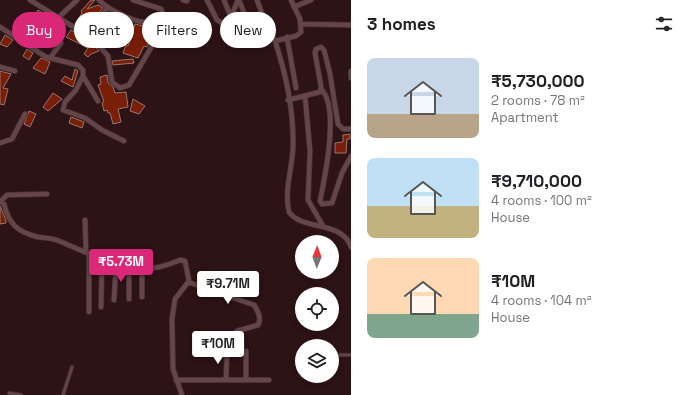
<!DOCTYPE html>
<meta charset="utf-8">
<style>
body{margin:0;font-family:"Space Grotesk",sans-serif;background:#f2f2f2;color:#202124;height:100vh;display:flex;flex-direction:column;font-size:15px;white-space:nowrap}
*{box-sizing:border-box;margin:0}
p{font-size:13px;color:#757577}
.icon{flex:none;width:22px;height:22px;fill:none;stroke:currentColor;stroke-width:2;stroke-linecap:round;stroke-linejoin:round}
.map{position:relative;flex:1;overflow:hidden}
.panel{display:flex;flex-direction:column;background:#fff;width:340px}
.panel>*{flex:none}
.banner{position:absolute;left:12px;top:12px;width:279px;height:36px;display:flex;gap:8px}
.needle{width:26px;rotate:1deg}
.fabs{position:absolute;left:295px;top:235px;display:grid;gap:8px}
.fabs a{display:grid;place-items:center;width:44px;height:44px;border-radius:50%;background:#fff;box-shadow:0 2px 6px #0003;font-size:20px}
.price{position:absolute;translate:-50% -34px;padding:0 9px;border-radius:4px;background:#fff;color:#222;font-size:13px;line-height:26px;filter:drop-shadow(0 1px 2px #0008)}
.price::after{content:'';position:absolute;left:50%;top:24px;width:12px;height:9px;margin-left:-6px;background:inherit;clip-path:polygon(0 0,100% 0,50% 100%)}
.price.active{background:#db2777;color:#fff}
ul{padding:0;list-style:none}
li{display:flex;align-items:center;gap:12px;height:100px;padding:0 16px}
li span{display:grid;place-items:center;flex:none;width:112px;height:80px;border-radius:8px;color:#555}
li>.icon{margin-inline-start:auto}
span .icon{width:48px;height:48px;fill:#fffc;stroke-width:1}
li b{font-size:17px}
h2{display:flex;justify-content:space-between;align-items:center;height:48px;padding:0 16px;font-size:17px}
.chip{padding:0 14px;border-radius:18px;background:#fff;box-shadow:0 2px 6px #0003;font-size:14px;line-height:36px}
.chip.active{background:#db2777;color:#fff}
main{display:flex;flex:1;min-height:0}
.map>svg:first-child{display:block}
.building{fill:#791e08;stroke:#99776e}
.lines{fill:none;stroke-linecap:round;stroke-linejoin:round}
.service-casing{stroke:#422f31;stroke-width:4.5}
.minor-casing{stroke:#422f31;stroke-width:6}
.service{stroke:#654549;stroke-width:2.5}
.minor{stroke:#654549;stroke-width:4.5}
</style>
<main>
<div class="map">
<svg width="351" height="395" viewBox="0 0 351 395">
<rect width="100%" height="100%" fill="#2d1216"/>
<!-- building -->
<path class="building" d="M91,0H95L87,9L98,5L103,8L95,16L93,14L81,27L75,24L82,13L81,11Z
M38,10L59,24L54,30L44,24L42,27L31,21Z
M23,19L27,21L24,26L32,30L26,40L16,32Z
M121,19L130,22L113,39L107,34Z
M135,24L155,28L148,45L147,47L144,46L138,58L123,53L126,45L128,46Z
M71,30L91,42L99,51L91,54L88,57L84,54L88,48L66,37Z
M5,35L13,40L7,47L0,44Z
M27,49L33,53L29,60L23,56Z
M41,58L50,62L45,74L33,68Z
M133,59L134,63L113,65L112,61Z
M75,69L78,71L73,87L61,81L65,76L72,80Z
M0,71L11,74L3,88L8,89L4,105L0,104Z
M107,75L108,83L113,87L115,93L126,92L128,107L118,109L121,122L113,124L110,113H108L107,110L104,111L102,103L104,102L98,85L101,84L100,77Z
M53,93L62,99L48,111L43,107Z
M133,99L145,106L139,114L130,111Z
M29,111L36,114L30,127L24,124Z
M71,117L84,122L82,128L69,123Z
M350,134V139H347L346,153H335V143L343,142V135Z
M0,206L6,220V223L0,224Z"/>
<g class="lines">
<defs>
<path id="service" d="M332,355H351
M9,393L21,395
M63,395L72,367"/>
<path id="minor" d="M30,0L93,39L108,56L112,82L120,88L129,85L159,34L172,29L190,33
M99,0C107,9 138,25 151,22C157,20 161,15 168,15C177,15 187,18 196,19
M133,0L161,9L164,16
M183,0L187,1
M207,0L217,20L231,28L234,26L231,17L238,0
M224,0L231,17
M239,0L245,15L266,24
M257,0L266,24L275,41L296,36L301,32L300,19L291,0
M294,7L311,0
M247,17L255,39
M58,18L77,0
M301,24L351,25
M234,25L241,40
M0,27L46,57L78,65L83,70V76L76,90L65,102L63,110L85,118L102,130L124,141
M83,32L108,8
M287,37L296,88
M95,40L121,14
M275,41C286,74 294,112 293,148C292,169 284,191 289,212C302,231 342,220 351,247
M50,58L61,43
M0,67L15,71
M351,71V78
M83,76L98,101
M321,89C340,107 325,177 320,201L322,204L332,203L342,173L351,156
M305,96L310,151L308,200L323,226
M288,100L320,92L321,86L315,53L316,49L321,47L324,50L330,74L338,124L343,129H351
M0,143L12,139L25,114
M0,202L4,204C9,224 17,232 38,237C45,238 53,238 59,241C105,259 130,282 180,260L185,261L189,281L175,299L172,319L173,369L182,395
M0,202L7,195L47,194
M85,220L86,252
M142,270V297
M188,282L254,305C258,311 262,319 258,325L237,331
M129,299V268
M114,300L116,265
M101,307L102,261
M89,312V254
M246,351V380
M176,380H269
M226,380L227,351"/>
</defs>
<!-- service casing -->
<use href="#service" class="service-casing"/>
<!-- minor casing -->
<use href="#minor" class="minor-casing"/>
<!-- service -->
<use href="#service" class="service"/>
<!-- minor -->
<use href="#minor" class="minor"/>
</g>
</svg>
<div class="fabs">
<a><svg class="needle" viewBox="-14 -14 28 28"><path d="M0-13l5 13h-10z" fill="#e53935"/><path d="M0 13l5-13h-10z" fill="#757577"/></svg></a>
<a><svg class="icon" aria-label="locate" viewBox="0 0 24 24"><circle cx="12" cy="12" r="6"/><path d="M12 2v4M12 18v4M2 12h4M18 12h4"/></svg></a>
<a><svg class="icon" aria-label="layers" viewBox="0 0 24 24"><path d="M12 4l9 5-9 5-9-5zM3 14l9 5 9-5"/></svg></a>
</div>
<b class="price active" style="left:121px;top:283px">₹5.73M</b>
<b class="price" style="left:228px;top:305px">₹9.71M</b>
<b class="price" style="left:218px;top:365px">₹10M</b>
<div class="banner">
<a class="chip active">Buy</a>
<a class="chip">Rent</a>
<a class="chip">Filters</a>
<a class="chip">New</a>
</div>
</div>
<section class="panel">
<h2>3 homes<svg class="icon" aria-label="filters" viewBox="0 0 24 24"><path d="M4 7h16M4 17h16"/><circle cx="9" cy="7" r="2"/><circle cx="15" cy="17" r="2"/></svg></h2>
<ul>
<li><span style="background:linear-gradient(#c9d6e8 70%,#b9a48a 0)"><svg class="icon" aria-label="home" viewBox="0 0 24 24"><path d="M3 11l9-7 9 7M6 9v11h12V9"/></svg></span><div><b>₹5,730,000</b><p>2 rooms · 78 m²</p><p>Apartment</p></div></li>
<li><span style="background:linear-gradient(#bfe0f5 60%,#c2b280 0)"><svg class="icon" aria-label="home" viewBox="0 0 24 24"><path d="M3 11l9-7 9 7M6 9v11h12V9"/></svg></span><div><b>₹9,710,000</b><p>4 rooms · 100 m²</p><p>House</p></div></li>
<li><span style="background:linear-gradient(#ffd9b3 70%,#7fa58c 0)"><svg class="icon" aria-label="home" viewBox="0 0 24 24"><path d="M3 11l9-7 9 7M6 9v11h12V9"/></svg></span><div><b>₹10M</b><p>4 rooms · 104 m²</p><p>House</p></div></li>
</ul>
</section>
</main>
